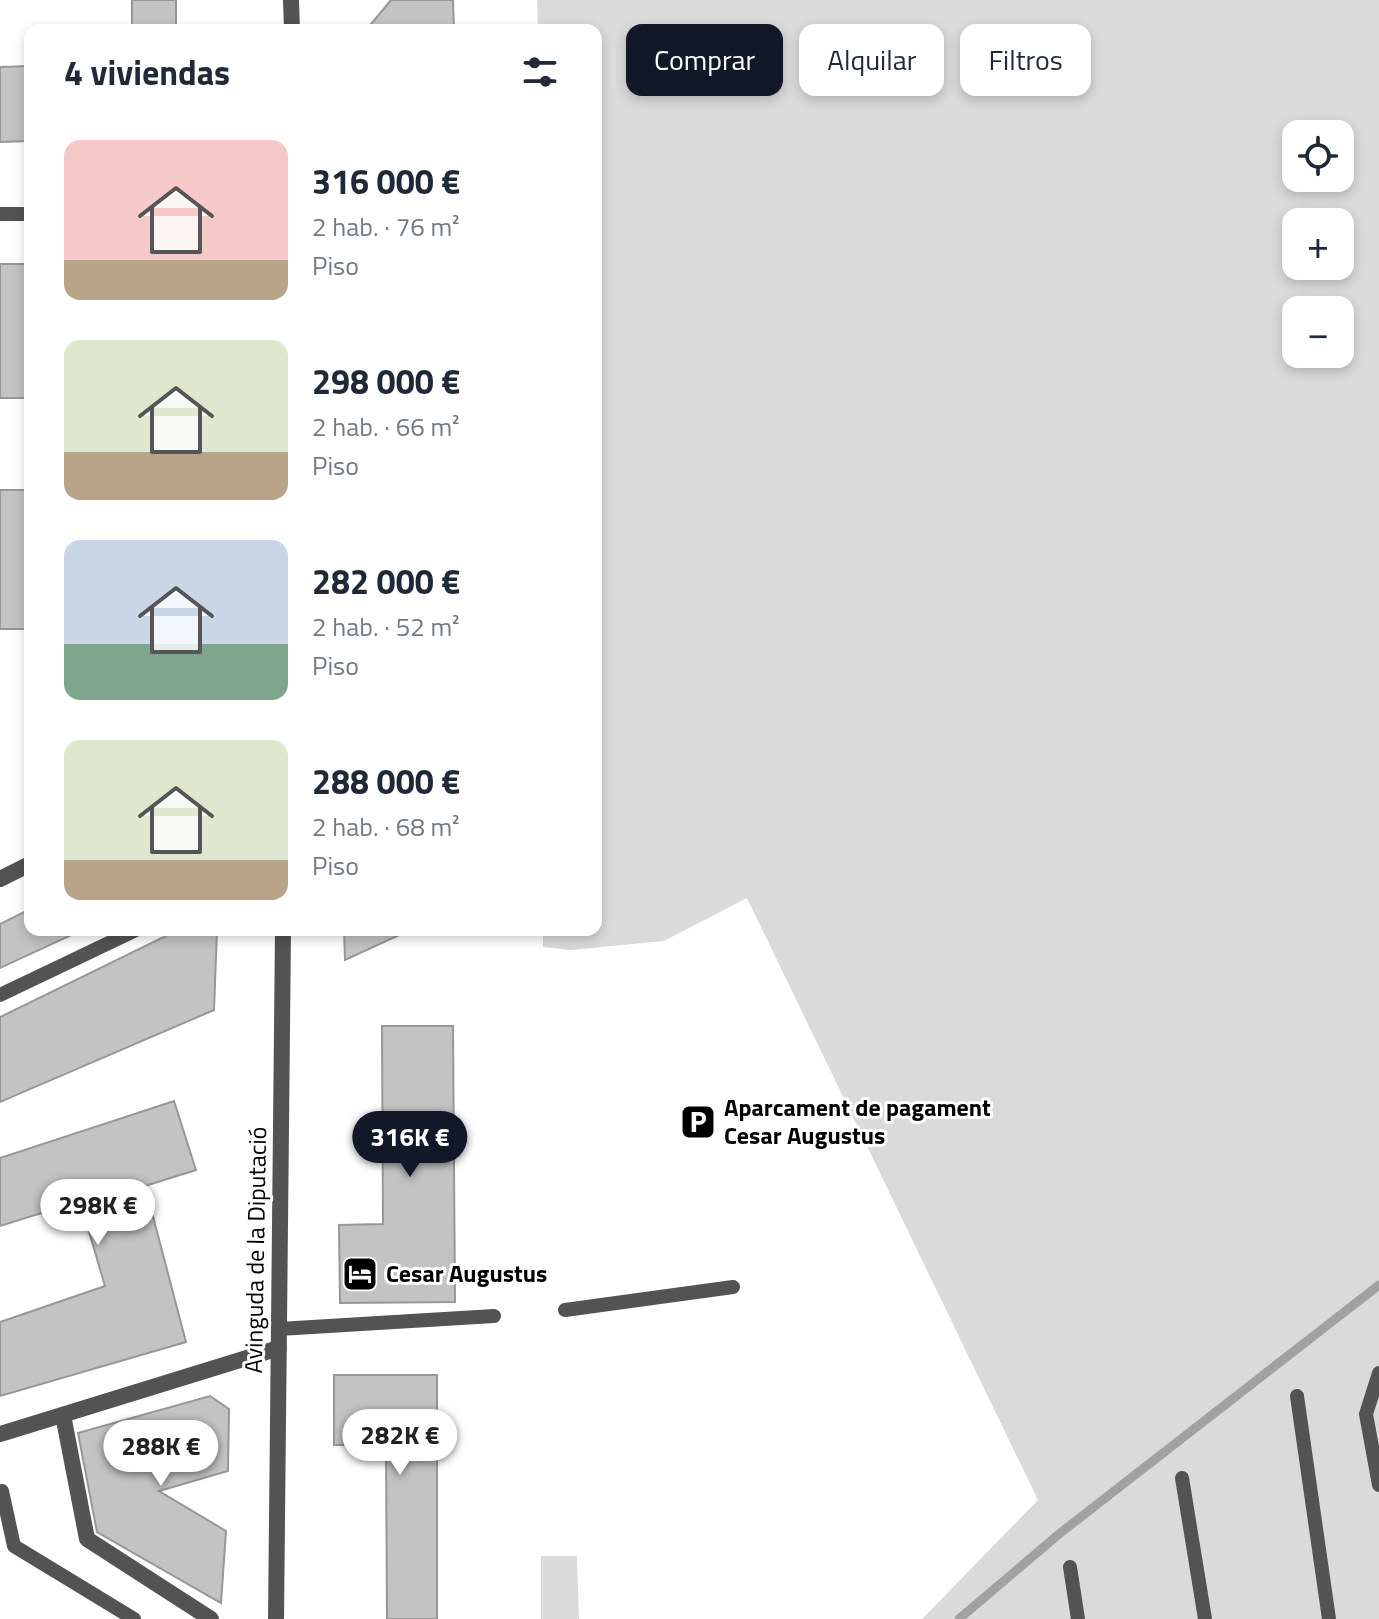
<!DOCTYPE html>
<html lang="es">
<meta charset="utf-8">
<style>
body{margin:0;font-family:"Titillium Web",sans-serif;background:#f6f6f7;color:#1f2937;height:100vh;display:flex;flex-direction:column;font-size:30px;white-space:nowrap}
*{box-sizing:border-box;margin:0}
p{font-size:26px;color:#747a83}
.icon{flex:none;width:44px;height:44px;fill:none;stroke:currentColor;stroke-width:2;stroke-linecap:round;stroke-linejoin:round}
.map{position:relative;flex:1;overflow:hidden}
.sheet{position:absolute;left:24px;top:24px;width:578px;height:912px;display:flex;flex-direction:column;background:#fff;border-radius:16px;box-shadow:0 4px 12px #0003}
.sheet>*{flex:none}
.guide{position:absolute;left:626px;top:24px;width:632px;height:72px;display:flex;gap:16px}
.buttons{position:absolute;left:1282px;top:120px;display:grid;gap:16px}
.buttons a{display:grid;place-items:center;width:72px;height:72px;border-radius:16px;background:#fff;box-shadow:0 4px 12px #0003;font-size:40px}
.price{position:absolute;translate:-50% -68px;padding:0 18px;border-radius:28px;background:#fff;color:#222;font-size:26px;line-height:52px;filter:drop-shadow(0 2px 4px #0008)}
.price::after{content:'';position:absolute;left:50%;top:48px;width:24px;height:18px;margin-left:-12px;background:inherit;clip-path:polygon(0 0,100% 0,50% 100%)}
.price.current{background:#111827;color:#fff}
ul{padding:0;list-style:none}
li{display:flex;align-items:center;gap:24px;height:200px;padding:0 40px}
li span{display:grid;place-items:center;flex:none;width:224px;height:160px;border-radius:16px;color:#555}
li>.icon{margin-inline-start:auto}
span .icon{width:96px;height:96px;fill:#fffc;stroke-width:1}
li b{font-size:34px}
h2{display:flex;justify-content:space-between;align-items:center;height:96px;padding:0 40px;font-size:34px}
.pill{padding:0 28px;border-radius:16px;background:#fff;box-shadow:0 4px 12px #0003;font-size:28px;line-height:72px}
.pill.current{background:#111827;color:#fff}
.map>svg:first-child{display:block}
.green{fill:#dadada;fill-rule:evenodd}
.lines{fill:none;stroke-linecap:round;stroke-linejoin:round}
.stream{stroke:#a1a1a1;stroke-width:9}
.building{fill:#c3c3c3;stroke:#979797;stroke-width:2}
.service{stroke:#535353;stroke-width:14}
.pedestrian{stroke:#535353;stroke-width:16}
.minor{stroke:#535353;stroke-width:16}
.tertiary{stroke:#535353;stroke-width:16}
.labels{text-anchor:middle;stroke-width:6;stroke-linejoin:round;paint-order:stroke}
.poi-label{font-size:24px;font-weight:bold;fill:#000;stroke:#fff;text-anchor:start}
.street-label{font-size:24px;fill:#000;stroke:#fff}
</style>
<div class="map">
<svg width="1379" height="1619" viewBox="0 0 1379 1619">
<rect width="100%" height="100%" fill="#fff"/>
<!-- green -->
<path class="green" d="M537,0H1379V1619H922L1038,1500L747,898L664,941L570,950L543,947V930H596V30H538ZM1296,134H1340V178H1296ZM1296,222H1340V266H1296ZM1296,310H1340V354H1296Z
M541,1556H577L579,1619H541Z"/>
<g class="lines">
<!-- stream -->
<path class="stream" d="M959,1619L1059,1534L1379,1285"/>
</g>
<!-- building -->
<path class="building" d="M132,0H176V30H132Z
M391,0H453L454,30H366Z
M30,66V141L0,142V67Z
M0,264H30V398H0Z
M0,490H30V629H0Z
M30,909V930H82L0,968V924Z
M178,930H217L214,1010L0,1102V1017Z
M344,930H410L345,960Z
M382,1026H453L455,1302L340,1303L339,1225L383,1224Z
M174,1101L196,1170L145,1186L186,1342L0,1396V1322L105,1286L80,1201L0,1226V1158Z
M334,1375H437V1619H387L386,1445H334Z
M210,1396L229,1409L228,1471L159,1491L226,1531L221,1603L97,1532L78,1433Z"/>
<g class="lines">
<!-- service -->
<path class="service" d="M0,214H30
M0,995L136,930
M565,1310L733,1287
M279,1329L494,1316
M1379,1373L1366,1414L1379,1485
M1297,1396L1329,1619
M1182,1478L1205,1619
M2,1491L14,1546L134,1619
M1070,1567L1078,1619"/>
<!-- pedestrian -->
<path class="pedestrian" d="M63,1415L87,1539L211,1619
M0,1434L279,1348"/>
<!-- minor -->
<path class="minor" d="M0,879L30,864"/>
<!-- tertiary -->
<path class="tertiary" d="M291,0L292,30
M276,1619L283,930"/>
</g>
<!-- icons -->
<defs>
<symbol id="parking-square" viewBox="-11 -11 22 22"><rect x="-9" y="-9" width="18" height="18" rx="4" fill="#000" stroke="#fff"/><path d="M-3.5-5.5H1a3.5 3.5 0 0 1 0 7H-1V5.5H-3.5ZM-1-3.4V-.6H.8a1.4 1.4 0 0 0 0-2.8Z" fill="#fff"/></symbol>
<symbol id="hotel-square" viewBox="-11 -11 22 22"><rect x="-9" y="-9" width="18" height="18" rx="4" fill="#000" stroke="#fff"/><path d="M-6-4.5h1.5V1H6V5H4.5V3h-9V5H-6ZM-4 0a1.8 1.8 0 1 1 3.6 0ZM.5 0V-2.5h3Q6-2.5 6 0Z" fill="#fff"/></symbol>
</defs>
<g fill-rule="evenodd">
<use href="#parking-square" x="678" y="1102" width="40" height="40"/>
<use href="#hotel-square" x="340" y="1254" width="40" height="40"/>
</g>
<g class="labels">
<!-- poi labels -->
<g class="poi-label">
<text x="724" y="1116">Aparcament de pagament<tspan x="724" dy="28">Cesar Augustus</tspan></text>
<text x="386" y="1282">Cesar Augustus</text>
</g>
<!-- street labels -->
<g class="street-label">
<text transform="translate(256 1250) rotate(-89)" y="8">Avinguda de la Diputació</text>
</g>
</g>
</svg>
<div class="buttons">
<a><svg class="icon" aria-label="locate" viewBox="0 0 24 24"><circle cx="12" cy="12" r="6"/><path d="M12 2v4M12 18v4M2 12h4M18 12h4"/></svg></a>
<a>+</a>
<a>−</a>
</div>
<b class="price current" style="left:410px;top:1179px">316K €</b>
<b class="price" style="left:98px;top:1247px">298K €</b>
<b class="price" style="left:400px;top:1477px">282K €</b>
<b class="price" style="left:161px;top:1488px">288K €</b>
<div class="guide">
<a class="pill current">Comprar</a>
<a class="pill">Alquilar</a>
<a class="pill">Filtros</a>
</div>
<section class="sheet">
<h2>4 viviendas<svg class="icon" aria-label="filters" viewBox="0 0 24 24"><path d="M4 7h16M4 17h16"/><circle cx="9" cy="7" r="2"/><circle cx="15" cy="17" r="2"/></svg></h2>
<ul>
<li><span style="background:linear-gradient(#f6c9c9 75%,#b9a48a 0)"><svg class="icon" aria-label="home" viewBox="0 0 24 24"><path d="M3 11l9-7 9 7M6 9v11h12V9"/></svg></span><div><b>316 000 €</b><p>2 hab. · 76 m²</p><p>Piso</p></div></li>
<li><span style="background:linear-gradient(#dfe7d0 70%,#b9a48a 0)"><svg class="icon" aria-label="home" viewBox="0 0 24 24"><path d="M3 11l9-7 9 7M6 9v11h12V9"/></svg></span><div><b>298 000 €</b><p>2 hab. · 66 m²</p><p>Piso</p></div></li>
<li><span style="background:linear-gradient(#c9d6e8 65%,#7fa58c 0)"><svg class="icon" aria-label="home" viewBox="0 0 24 24"><path d="M3 11l9-7 9 7M6 9v11h12V9"/></svg></span><div><b>282 000 €</b><p>2 hab. · 52 m²</p><p>Piso</p></div></li>
<li><span style="background:linear-gradient(#dfe7d0 75%,#b9a48a 0)"><svg class="icon" aria-label="home" viewBox="0 0 24 24"><path d="M3 11l9-7 9 7M6 9v11h12V9"/></svg></span><div><b>288 000 €</b><p>2 hab. · 68 m²</p><p>Piso</p></div></li>
</ul>
</section>
</div>
